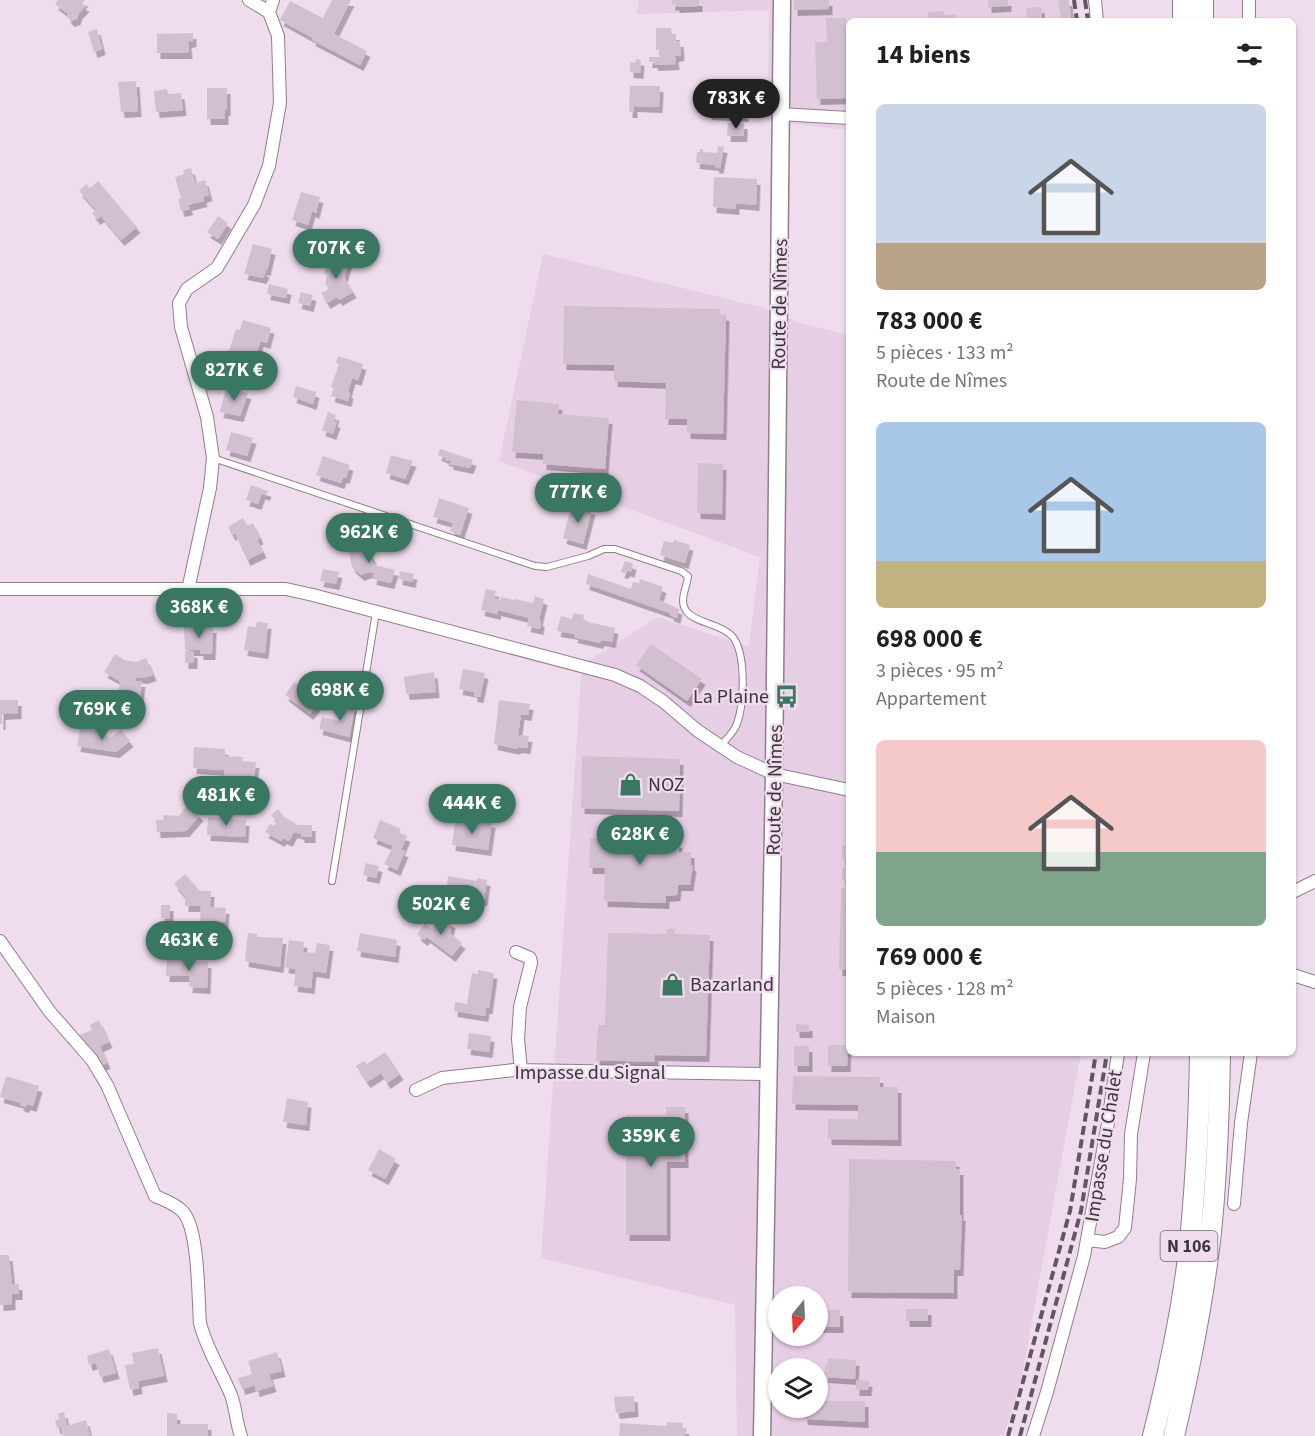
<!DOCTYPE html>
<html lang="fr">
<meta charset="utf-8">
<style>
body{margin:0;font-family:"Source Sans 3",sans-serif;background:#f2f2f2;color:#202124;height:100vh;display:flex;flex-direction:column;font-size:22px;white-space:nowrap}
*{box-sizing:border-box;margin:0}
p{font-size:20px;color:#757577}
.icon{flex:none;width:33px;height:33px;fill:none;stroke:currentColor;stroke-width:2;stroke-linecap:round;stroke-linejoin:round}
.map{position:relative;flex:1;overflow:hidden}
.drawer{position:absolute;left:846px;top:18px;width:450px;height:1038px;display:flex;flex-direction:column;background:#fff;border-radius:9px;box-shadow:0 2px 4px #0004}
.drawer>*{flex:none}
.needle{width:39px;rotate:198deg}
.controls{position:absolute;left:768px;top:1286px;display:grid;gap:12px}
.controls a{display:grid;place-items:center;width:60px;height:60px;border-radius:50%;background:#fff;box-shadow:0 2px 4px #0004;font-size:30px}
.price{position:absolute;translate:-50% -51px;padding:0 14px;border-radius:21px;background:#3a7763;color:#fff;font-size:20px;line-height:39px;filter:drop-shadow(0 2px 3px #0008)}
.price::after{content:'';position:absolute;left:50%;top:36px;width:18px;height:14px;margin-left:-9px;background:inherit;clip-path:polygon(0 0,100% 0,50% 100%)}
.price.active{background:#222;color:#fff}
ul{padding:0;list-style:none}
li{display:grid;align-content:center;gap:12px;height:318px;padding:0 30px}
li span{display:grid;place-items:center;height:186px;border-radius:9px;color:#555}
li>.icon{margin-inline-start:auto}
span .icon{width:108px;height:108px;fill:#fffc;stroke-width:1}
li b{font-size:26px}
h2{display:flex;justify-content:space-between;align-items:center;height:72px;padding:0 30px;font-size:26px}
.map>svg:first-child{display:block}
.built{fill:#e6cee4;fill-rule:evenodd}
.building{fill:#d2c0d0;filter:url(#shadow)}
.lines{fill:none;stroke-linecap:round;stroke-linejoin:round}
.service-casing{stroke:#907e8e;stroke-width:8}
.minor-casing{stroke:#907e8e;stroke-width:14}
.secondary-casing{stroke:#907e8e;stroke-width:19}
.trunk-casing{stroke:#907e8e;stroke-width:22}
.service{stroke:#fff;stroke-width:6}
.minor{stroke:#fff;stroke-width:12}
.secondary{stroke:#fff;stroke-width:16}
.trunk{stroke:#fff;stroke-width:20}
.rail{stroke:#605760;stroke-width:4;stroke-dasharray:9 4.5;stroke-linecap:butt}
.labels{text-anchor:middle;stroke-width:4.5;stroke-linejoin:round;paint-order:stroke}
.shield{fill:#efdced;stroke:#726872;stroke-width:1.5}
.shield-label{font-size:18px;font-weight:bold;fill:#3d363d}
.street-label{font-size:20px;fill:#3d363d;stroke:#efdced}
.poi-label{font-size:20px;fill:#3d363d;stroke:#efdced;text-anchor:start}
</style>
<div class="map">
<svg width="1315" height="1436" viewBox="0 0 1315 1436">
<defs>
<filter id="shadow"><feDropShadow dx="3.5" dy="6" stdDeviation="0" flood-color="#0004"/></filter>
</defs>
<rect width="100%" height="100%" fill="#efdced"/>
<!-- built -->
<path class="built" d="M639,0H1065L1068,21H849V130L768,121L769,10L637,14Z
M543,254L760,307L800,323L849,335V1053H1081L1022,1375L1004,1436H737L735,1305L541,1258L582,665L658,617L749,647L760,557L499,461ZM778,1296H818V1335H778ZM778,1368H818V1407H778Z"/>
<!-- building -->
<path class="building" d="M58,0H85L82,4L86,6L79,13L77,19L71,21L68,18L67,13L55,4Z
M332,0H351L334,34L367,51L360,65L312,40L313,38L280,20L290,1L323,18Z
M672,0H699V6L676,7V4L672,5Z
M794,0H829V9L794,10Z
M988,0H1008V6L988,7Z
M1058,0H1069L1071,18L1061,20Z
M1041,7L1042,21H1027L1026,8Z
M944,11V15L956,14L957,21H929L928,12Z
M826,18H846L849,98L817,99L815,42H827Z
M656,28H671L672,34H676V41H680L681,55L675,56L676,64L655,65L654,62H649V57H660L659,50H656Z
M97,29L102,49L94,52L88,32Z
M193,33V41L188,42L189,53H157V34Z
M636,59L641,60L640,73L630,72V62L635,63Z
M136,81L138,111L121,112L118,82Z
M630,86H660L659,107L634,106V112H629Z
M207,88H227V110H225V119H207Z
M167,89L168,94L181,93L183,110L156,112L154,91Z
M709,105L745,106V116L708,114Z
M728,123H744V136H727Z
M718,146L724,147L720,168L715,167L716,165L696,163L697,152H700V149H703V152L717,153Z
M191,168L195,183L205,180L209,195L203,197L204,201L188,205L190,209L181,211L178,199L181,198L175,177L184,174L183,170Z
M714,177L757,179L756,205L736,203V209L713,207Z
M98,181L137,227L121,240L101,216L97,219L92,213L96,210L79,191L86,184L90,188Z
M301,192L320,197L316,213L312,211L308,225L292,220Z
M218,216L228,223L218,239L207,232Z
M253,244L272,249L267,270L262,269L266,272L263,278L244,274Z
M330,255L349,261L344,277L353,292L339,300L337,297L327,303L321,293L329,289L325,283L327,275L324,274Z
M269,284L288,289L286,298L267,294Z
M301,292L313,295L310,306L298,303Z
M564,306L720,309V314L726,315L723,434L687,433V419H665L666,383L614,381V365L563,364Z
M243,320L271,328L267,343L260,341L252,373L234,368L238,357L228,354L236,329L240,330Z
M338,356L363,364L358,380L352,378L348,392L350,393L348,401L331,396L334,388L331,387L339,364L336,363Z
M296,386L316,392L313,404L293,397Z
M226,388L248,393L240,416L220,412Z
M517,400L559,404L558,414L609,418L605,469L543,464V454L512,452Z
M328,412L336,415L334,421L337,422L333,434L322,430Z
M231,432L253,438L247,456L226,450Z
M440,449L473,460L470,468L450,464V461L445,460L446,458L438,455Z
M391,455L413,461L405,479L386,473Z
M323,456L350,465L346,478L343,477L341,483L316,475Z
M698,463L723,464L722,514L697,513Z
M251,485L268,491L266,495L262,493L258,504L246,500Z
M439,498L469,508L460,535L450,531L453,523L433,517Z
M572,504L592,509L583,544L563,538Z
M243,518L247,526L253,523L260,538L257,540L263,552L247,560L235,533L232,535L228,527Z
M674,540L690,545L685,563L660,555L664,541L673,543Z
M367,543L369,552L373,558L371,559L375,565L395,570L391,583L373,579L374,573L369,572L361,575L352,567L348,548Z
M625,561L633,564L631,572L627,570L625,573L621,572Z
M323,569L339,572L336,584L320,581Z
M400,571L414,574L412,582L399,579Z
M588,574L631,589L633,582L639,583L640,579L663,587L659,600L679,609L677,618L670,615V613L586,584Z
M486,589L496,591L494,598L501,600V597L513,600L514,599L533,603L535,596L544,599L539,620L541,621L540,629L527,626L529,618L498,610L497,614L481,610Z
M573,613L584,615L583,621L615,628L612,642L601,640L600,643L574,637L575,634L557,631L561,616L572,619Z
M257,622L268,623L265,653L244,650L248,626L256,627Z
M184,626L213,627L212,654H200V650H185Z
M651,644L702,679L687,701L636,665Z
M185,651L194,652V663H185Z
M115,654L124,660L136,662L146,658L153,675L144,678L136,677L135,681H142L139,705L117,702L120,681L104,672Z
M463,669L485,673L480,697L474,696V692L459,689Z
M434,672L436,692L406,694L404,677Z
M294,682L319,702L310,714L285,695Z
M0,700H18V713L2,714V724H0Z
M499,700L530,704L528,715L521,714L518,735L529,736L527,748L517,747V749L494,744Z
M342,704L355,706L349,737L319,729L322,717L339,721Z
M80,728L98,731L97,735L111,737L121,729L130,741L116,752L77,746Z
M194,747L225,749V756L243,757L242,761L256,762L254,779H260L259,785L244,784V778L224,777V770L193,768Z
M582,756L680,759L679,811L581,808Z
M188,804L200,815L186,831L157,832L156,820H164L163,815L179,816Z
M278,809L284,817L298,825H312V837H301V834L294,832L289,841L283,838L281,841L265,832L270,824L274,826L277,822L271,815Z
M208,817L246,820L245,837L207,835Z
M456,817L466,818L465,826L478,827L479,820L492,822L488,850L452,845Z
M380,820L401,829L399,833L407,836L401,850L405,851L397,870L384,864L393,846L373,838Z
M607,830L668,832V840L679,842V852H691V865H693L690,885H678L677,895L666,896V903L604,901L605,868H589L590,838H606Z
M842,845H849V860H842Z
M366,863L379,866L376,878L363,875Z
M842,868H849V880H842Z
M185,874L200,891H211L210,907L226,908L225,922L200,921L201,906H185V896L174,884Z
M448,876L477,881V878L487,880L484,900L452,895L451,901L438,899L439,892L446,893Z
M841,888H849V970H839Z
M161,905H170V919L161,918Z
M439,917L452,922L450,933L462,943L452,956L427,937L424,940L417,934L425,924L432,929Z
M667,929H675V934L710,935L706,1056L655,1055L654,1062L596,1060L598,1025H605L608,933L666,934Z
M248,933L257,934V937L283,938L280,967L245,961Z
M360,933L397,940L395,957L357,951Z
M289,940L304,942L303,952L315,953L317,943L330,945L326,973L313,971L311,988L294,986L296,969L285,967Z
M167,959L185,960V966H190L191,961L208,962L207,988L189,987L190,976H166Z
M478,970L494,973L489,1008H486L485,1016L454,1011L455,1002L467,1004L472,973L478,974Z
M99,1020L109,1042L100,1046L107,1063L100,1066L78,1036L92,1030L90,1025Z
M796,1024L809,1025V1032H796Z
M469,1033L491,1036L489,1052L467,1049Z
M828,1045H848L847,1066H828Z
M794,1046H809V1066H794Z
M385,1052L400,1074L387,1083L381,1073L367,1082L356,1066L364,1061L367,1064Z
M6,1076L39,1086L33,1106L27,1104L26,1107L20,1105L21,1103L0,1097Z
M793,1076L880,1077V1087H898V1140L828,1139V1119H858V1105L792,1104Z
M287,1098L308,1102L306,1125L283,1122Z
M666,1107H685V1162H667V1235H626V1156H623V1144H626V1115H666Z
M379,1149L396,1159L385,1179L368,1170Z
M849,1159L956,1161V1169H960V1215H962L960,1270H954V1293L848,1292Z
M0,1255H9L12,1284H19V1294H12V1304L0,1305Z
M818,1305H827V1310H840V1327H818Z
M906,1309H928V1321H906Z
M158,1348L164,1376L138,1381L139,1388L130,1390L125,1365L134,1364L132,1353Z
M109,1349L116,1373L100,1377L96,1363L89,1365L87,1356Z
M277,1352L282,1371L269,1374L273,1386L256,1391L255,1385L242,1389L238,1378L252,1374L248,1361Z
M828,1358L856,1360L855,1379L824,1377L825,1365H827Z
M856,1380L869,1381L868,1390H856Z
M634,1396L635,1411L616,1413L614,1397Z
M818,1399H822V1401H865V1422L804,1419V1407H818Z
M64,1412L67,1426L86,1420L90,1436H63L61,1427L57,1428L55,1420L59,1419L58,1413Z
M167,1413L177,1414V1424H208V1436H167Z
M667,1422L683,1423L682,1428H686L685,1436H619L620,1423L667,1426Z"/>
<g class="lines">
<defs>
<path id="service" d="M213,458L535,566L547,567L588,556L604,549H615L681,571L688,576C687,588 678,601 687,612C696,623 718,623 731,635C747,651 745,709 735,728C731,735 725,741 720,746
M332,881L376,612"/>
<path id="minor" d="M249,0L269,12
M1095,0L1097,21
M1249,0V21
M780,114L849,118
M0,589H286L313,595L615,675L640,686L664,702L698,731L737,757L774,774L849,790
M188,590L210,488L213,458L207,417L181,327L179,303L187,289L217,268L254,205L269,166L280,103L278,36L269,12L273,0
M1293,892L1315,881
M0,941L50,1012L92,1060L107,1085L155,1196C164,1200 176,1204 183,1212C199,1229 198,1298 200,1323C206,1348 221,1371 231,1395C236,1408 236,1423 241,1436
M516,952L530,958L531,963L520,1007L518,1039L521,1070
M1293,975L1315,982
M416,1090L442,1078L514,1070L767,1074
M1234,1204L1241,1123L1251,1053
M1087,1240L1105,1242L1118,1237L1125,1228L1130,1179L1131,1134L1144,1053
M1033,1436L1047,1392L1084,1256L1108,1123L1118,1053"/>
<path id="secondary" d="M762,1436L774,774L782,0"/>
<path id="trunk" d="M1183,0V21
M1203,0V21
M1153,1436C1169,1372 1183,1307 1190,1241C1196,1179 1199,1116 1200,1053
M1174,1436C1189,1372 1202,1307 1210,1241C1217,1179 1219,1116 1220,1053"/>
</defs>
<!-- service casing -->
<use href="#service" class="service-casing"/>
<!-- minor casing -->
<use href="#minor" class="minor-casing"/>
<!-- secondary casing -->
<use href="#secondary" class="secondary-casing"/>
<!-- trunk casing -->
<use href="#trunk" class="trunk-casing"/>
<!-- service -->
<use href="#service" class="service"/>
<!-- minor -->
<use href="#minor" class="minor"/>
<!-- secondary -->
<use href="#secondary" class="secondary"/>
<!-- trunk -->
<use href="#trunk" class="trunk"/>
<!-- rail -->
<path class="rail" d="M1074,0L1077,21
M1085,0L1088,21
M1008,1436L1070,1211L1096,1053
M1020,1436L1081,1211L1107,1053"/>
</g>
<!-- icons -->
<defs>
<symbol id="bus-bare" viewBox="-9 -9 18 18"><path d="M-5-6H5V4H4V6H2V4H-2V6H-4V4H-5ZM-3.5-4V0h7V-4ZM-3.5 1.2v1.5H-2V1.2ZM2 1.2v1.5H3.5V1.2Z" fill="#3a7763" stroke="#efdced" stroke-width="2.5" paint-order="stroke"/></symbol>
<symbol id="shop-bare" viewBox="-9 -9 18 18"><path d="M-5-2.5h2.3a2.7 3.5 0 0 1 5.4 0H5L5.5 6h-11ZM-1.5-2.5h3a1.5 2.3 0 0 0-3 0Z" fill="#3a7763" stroke="#efdced" stroke-width="2.5" paint-order="stroke"/></symbol>
</defs>
<g fill-rule="evenodd">
<use href="#bus-bare" x="770" y="680" width="33" height="33"/>
<use href="#shop-bare" x="614" y="768" width="33" height="33"/>
<use href="#shop-bare" x="656" y="968" width="33" height="33"/>
</g>
<g class="labels">
<!-- shield labels -->
<rect class="shield" x="1160.5" y="1231" width="57" height="30" rx="4.5"/>
<g class="shield-label">
<text x="1189" y="1252">N 106</text>
</g>
<!-- street labels -->
<g class="street-label">
<text transform="translate(779 304) rotate(-89)" y="7">Route de Nîmes</text>
<text transform="translate(774 790) rotate(-89)" y="7">Route de Nîmes</text>
<text x="590" y="1079">Impasse du Signal</text>
<text transform="translate(1103 1146) rotate(-81)" y="7">Impasse du Chalet</text>
</g>
<!-- poi labels -->
<g class="poi-label">
<text x="769" y="703" text-anchor="end">La Plaine</text>
<text x="648" y="791">NOZ</text>
<text x="690" y="991">Bazarland</text>
</g>
</g>
</svg>
<div class="controls">
<a><svg class="needle" viewBox="-14 -14 28 28"><path d="M0-13l5 13h-10z" fill="#e53935"/><path d="M0 13l5-13h-10z" fill="#757577"/></svg></a>
<a><svg class="icon" aria-label="layers" viewBox="0 0 24 24"><path d="M12 4l9 5-9 5-9-5zM3 14l9 5 9-5"/></svg></a>
</div>
<b class="price active" style="left:736px;top:130px">783K €</b>
<b class="price" style="left:336px;top:280px">707K €</b>
<b class="price" style="left:234px;top:402px">827K €</b>
<b class="price" style="left:578px;top:524px">777K €</b>
<b class="price" style="left:369px;top:564px">962K €</b>
<b class="price" style="left:199px;top:639px">368K €</b>
<b class="price" style="left:340px;top:722px">698K €</b>
<b class="price" style="left:102px;top:741px">769K €</b>
<b class="price" style="left:226px;top:827px">481K €</b>
<b class="price" style="left:472px;top:835px">444K €</b>
<b class="price" style="left:640px;top:866px">628K €</b>
<b class="price" style="left:441px;top:936px">502K €</b>
<b class="price" style="left:189px;top:972px">463K €</b>
<b class="price" style="left:651px;top:1168px">359K €</b>
<section class="drawer">
<h2>14 biens<svg class="icon" aria-label="filters" viewBox="0 0 24 24"><path d="M4 7h16M4 17h16"/><circle cx="9" cy="7" r="2"/><circle cx="15" cy="17" r="2"/></svg></h2>
<ul>
<li><span style="background:linear-gradient(#c9d6e8 75%,#b9a48a 0)"><svg class="icon" aria-label="home" viewBox="0 0 24 24"><path d="M3 11l9-7 9 7M6 9v11h12V9"/></svg></span><div><b>783 000 €</b><p>5 pièces · 133 m²</p><p>Route de Nîmes</p></div></li>
<li><span style="background:linear-gradient(#a9c7e8 75%,#c2b280 0)"><svg class="icon" aria-label="home" viewBox="0 0 24 24"><path d="M3 11l9-7 9 7M6 9v11h12V9"/></svg></span><div><b>698 000 €</b><p>3 pièces · 95 m²</p><p>Appartement</p></div></li>
<li><span style="background:linear-gradient(#f6c9c9 60%,#7fa58c 0)"><svg class="icon" aria-label="home" viewBox="0 0 24 24"><path d="M3 11l9-7 9 7M6 9v11h12V9"/></svg></span><div><b>769 000 €</b><p>5 pièces · 128 m²</p><p>Maison</p></div></li>
</ul>
</section>
</div>
